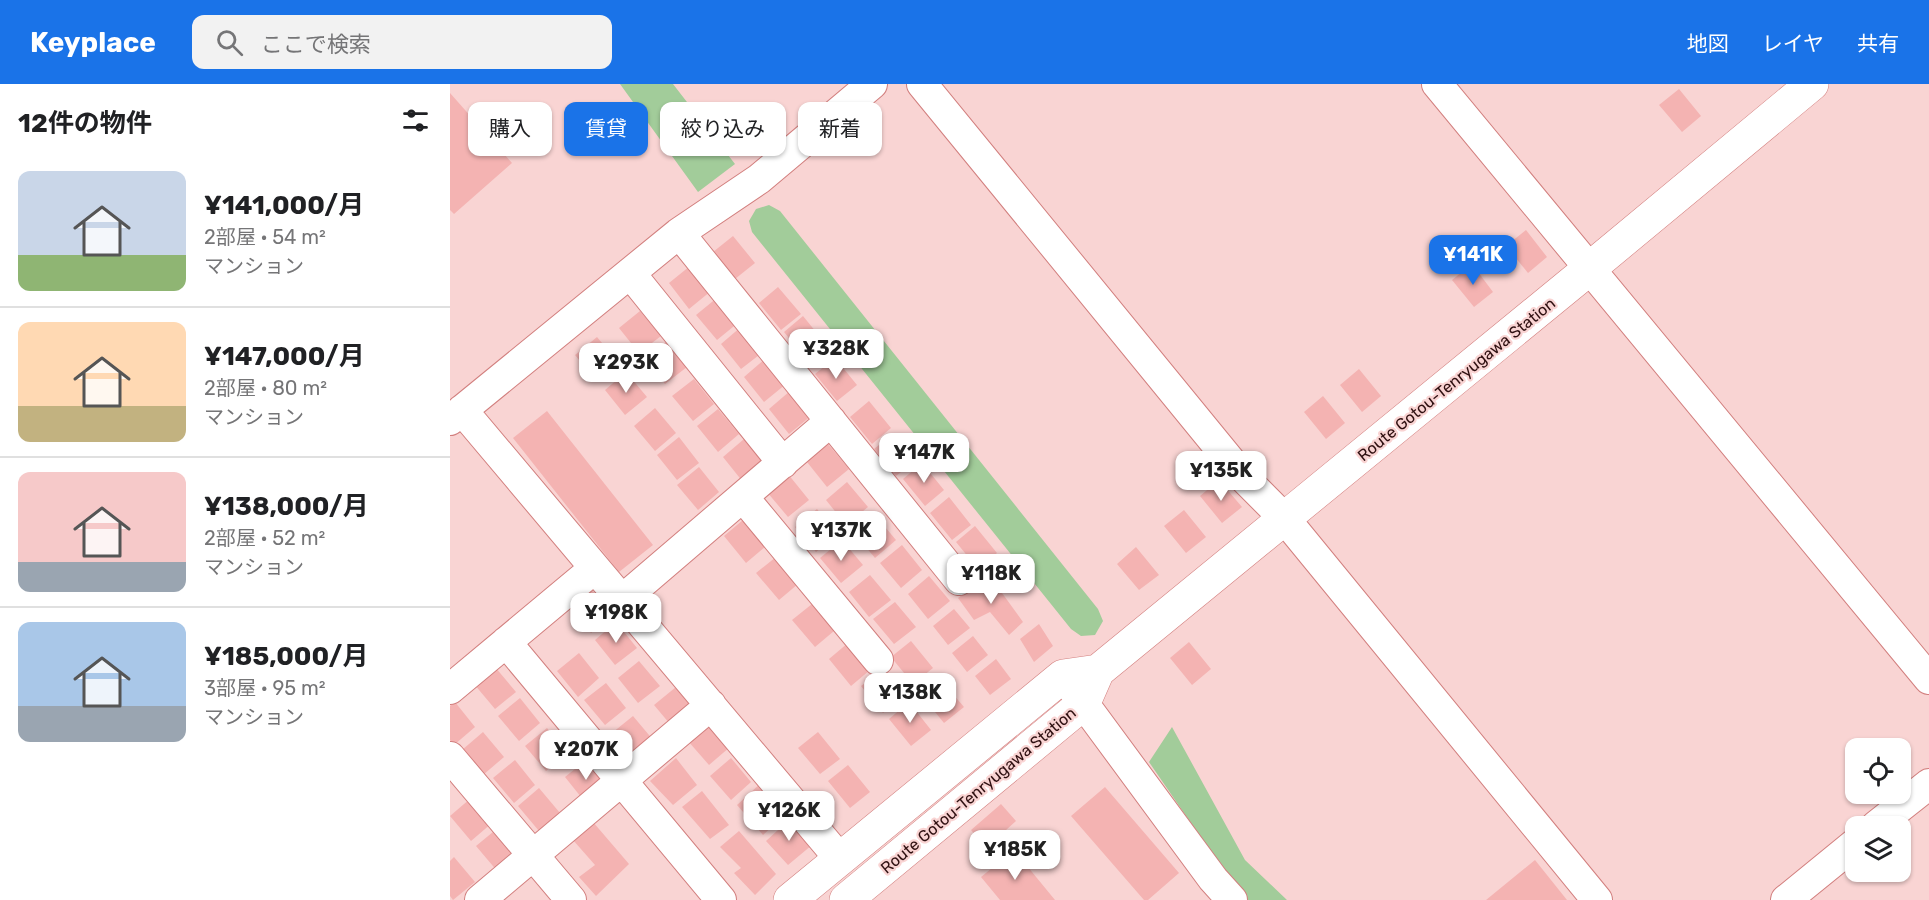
<!DOCTYPE html>
<html lang="ja">
<meta charset="utf-8">
<style>
body{margin:0;font-family:Rubik,"Noto Sans JP",sans-serif;background:#f2f2f2;color:#202124;height:100vh;display:flex;flex-direction:column;font-size:22px;white-space:nowrap}
*{box-sizing:border-box;margin:0}
p{font-size:20px;color:#757577}
.icon{flex:none;width:33px;height:33px;fill:none;stroke:currentColor;stroke-width:2;stroke-linecap:round;stroke-linejoin:round}
.map{position:relative;flex:1;overflow:hidden}
.details{display:flex;flex-direction:column;background:#fff;width:450px}
.details>*{flex:none}
.hud{position:absolute;left:18px;top:18px;width:570px;height:54px;display:flex;gap:12px}
.fabs{position:absolute;left:1395px;top:654px;display:grid;gap:12px}
.fabs a{display:grid;place-items:center;width:66px;height:66px;border-radius:12px;background:#fff;box-shadow:0 2px 4px #0004;font-size:30px}
.price{position:absolute;translate:-50% -51px;padding:0 14px;border-radius:12px;background:#fff;color:#222;font-size:20px;line-height:39px;filter:drop-shadow(0 2px 3px #0008)}
.price::after{content:'';position:absolute;left:50%;top:36px;width:18px;height:14px;margin-left:-9px;background:inherit;clip-path:polygon(0 0,100% 0,50% 100%)}
.price.on{background:#1a73e8;color:#fff}
ul{padding:0;list-style:none}
li{display:flex;align-items:center;gap:18px;height:150px;padding:0 18px}
li+li{border-top:2px solid #e0e0e0}
li span{display:grid;place-items:center;flex:none;width:168px;height:120px;border-radius:12px;color:#555}
li>.icon{margin-inline-start:auto}
span .icon{width:72px;height:72px;fill:#fffc;stroke-width:1}
li b{font-size:26px}
h2{display:flex;justify-content:space-between;align-items:center;height:72px;padding:0 18px;font-size:26px}
.chip{padding:0 21px;border-radius:12px;background:#fff;box-shadow:0 2px 4px #0004;font-size:21px;line-height:54px}
.chip.on{background:#1a73e8;color:#fff}
header{display:flex;align-items:center;gap:36px;box-sizing:border-box;height:84px;padding:0 30px;background:#1a73e8;color:#fff}
header strong{font-size:28px}
nav{display:flex;gap:33px;margin-inline-start:auto;font-size:21px}
.search{width:420px;height:54px;background:#f2f2f2;display:flex;align-items:center;gap:15px;box-sizing:border-box;padding:0 21px;border-radius:12px;color:#757577;font-size:22px}
main{display:flex;flex:1;min-height:0}
.map>svg:first-child{display:block}
.green{fill:#a2cc9a}
.building{fill:#f4b3b2}
.lines{fill:none;stroke-linecap:round;stroke-linejoin:round}
.minor-casing{stroke:#d27f7e;stroke-width:32}
.major-casing{stroke:#d27f7e;stroke-width:34}
.minor{stroke:#fff;stroke-width:30}
.major{stroke:#fff;stroke-width:33}
.labels{text-anchor:middle;stroke-width:4.5;stroke-linejoin:round;paint-order:stroke}
.street-label{font-size:16px;fill:#2f1011;stroke:#f9d4d3}
</style>
<header>
<strong>Keyplace</strong>
<div class="search"><svg class="icon" aria-label="search" viewBox="0 0 24 24"><circle cx="10" cy="10" r="6"/><path d="M15 15l6 6"/></svg>ここで検索</div>
<nav><a>地図</a><a>レイヤ</a><a>共有</a></nav>
</header>
<main>
<section class="details">
<h2>12件の物件<svg class="icon" aria-label="filters" viewBox="0 0 24 24"><path d="M4 7h16M4 17h16"/><circle cx="9" cy="7" r="2"/><circle cx="15" cy="17" r="2"/></svg></h2>
<ul>
<li><span style="background:linear-gradient(#c9d6e8 70%,#8fb573 0)"><svg class="icon" aria-label="home" viewBox="0 0 24 24"><path d="M3 11l9-7 9 7M6 9v11h12V9"/></svg></span><div><b>¥141,000/月</b><p>2部屋 · 54 m²</p><p>マンション</p></div></li>
<li><span style="background:linear-gradient(#ffd9b3 70%,#c2b280 0)"><svg class="icon" aria-label="home" viewBox="0 0 24 24"><path d="M3 11l9-7 9 7M6 9v11h12V9"/></svg></span><div><b>¥147,000/月</b><p>2部屋 · 80 m²</p><p>マンション</p></div></li>
<li><span style="background:linear-gradient(#f6c9c9 75%,#9aa5b1 0)"><svg class="icon" aria-label="home" viewBox="0 0 24 24"><path d="M3 11l9-7 9 7M6 9v11h12V9"/></svg></span><div><b>¥138,000/月</b><p>2部屋 · 52 m²</p><p>マンション</p></div></li>
<li><span style="background:linear-gradient(#a9c7e8 70%,#9aa5b1 0)"><svg class="icon" aria-label="home" viewBox="0 0 24 24"><path d="M3 11l9-7 9 7M6 9v11h12V9"/></svg></span><div><b>¥185,000/月</b><p>3部屋 · 95 m²</p><p>マンション</p></div></li>
</ul>
</section>
<div class="map">
<svg width="1479" height="816" viewBox="0 0 1479 816">
<rect width="100%" height="100%" fill="#f9d4d3"/>
<!-- green -->
<path class="green" d="M170,0H223L285,80L248,108Z
M319,121L330,127L648,525L653,537L645,551L631,552L621,545L302,148L299,137L306,125Z
M722,643L795,776L837,816H798L771,783L699,678Z"/>
<!-- building -->
<path class="building" d="M1229,5L1251,32L1232,48L1209,21Z
M0,9L62,79L4,130L0,126Z
M1076,146L1097,173L1078,189L1056,162Z
M283,152L305,179L285,195L263,168Z
M1022,180L1043,208L1024,223L1002,196Z
M240,182L261,207L239,225L219,199Z
M328,203L351,230L331,246L309,219Z
M268,213L289,238L267,256L246,231Z
M190,227L211,252L189,269L169,244Z
M353,232L375,259L356,275L334,248Z
M292,242L313,268L291,285L271,260Z
M147,253L168,278L146,296L125,271Z
M216,258L237,283L215,300L195,275Z
M385,274L407,301L387,317L365,290Z
M315,275L336,300L314,318L294,293Z
M909,285L931,312L912,328L890,301Z
M176,288L197,313L175,331L155,306Z
M244,295L264,320L243,337L222,312Z
M340,307L361,332L339,350L319,325Z
M873,312L895,339L876,355L854,328Z
M419,317L441,344L422,360L400,333Z
M205,324L226,349L205,367L184,342Z
M268,325L289,350L268,368L247,342Z
M97,327L203,461L169,488L63,354Z
M444,349L466,376L446,392L424,365Z
M229,353L249,379L227,396L207,371Z
M294,355L315,381L293,398L273,373Z
M378,360L399,385L377,403L357,378Z
M472,379L494,406L475,422L453,395Z
M249,383L269,408L248,426L227,401Z
M338,390L359,416L338,433L317,408Z
M769,396L792,423L772,439L750,412Z
M397,398L418,423L396,441L376,416Z
M499,413L521,441L502,456L480,429Z
M367,425L387,450L366,468L345,443Z
M734,426L756,453L736,469L714,442Z
M425,431L446,456L425,474L404,449Z
M293,436L315,463L296,479L274,452Z
M525,442L547,469L528,485L506,458Z
M392,456L413,481L391,499L370,474Z
M452,461L472,486L451,504L430,479Z
M686,463L709,491L689,506L667,480Z
M326,473L348,500L329,516L306,489Z
M420,491L441,516L419,533L399,508Z
M539,491L573,538L559,551L540,528L524,536L508,514Z
M479,492L500,517L478,535L458,510Z
M142,506L163,531L141,549L121,524Z
M445,518L466,543L444,560L423,535Z
M362,520L384,547L365,563L342,536Z
M504,525L520,544L498,561L483,542Z
M166,538L187,564L165,581L145,556Z
M589,540L603,562L584,578L570,555Z
M523,552L538,571L517,588L502,569Z
M461,557L483,584L463,600L441,573Z
M739,558L761,585L742,601L720,574Z
M398,559L420,586L401,602L379,575Z
M129,569L149,594L128,613L107,587Z
M546,575L561,595L540,611L525,592Z
M189,577L210,602L188,619L168,594Z
M45,583L66,608L45,625L24,600Z
M431,587L453,613L433,629L411,602Z
M491,596L514,623L494,639L472,612Z
M156,599L176,624L155,641L134,616Z
M226,603L247,628L225,646L204,621Z
M70,614L90,639L69,657L48,632Z
M5,618L25,643L4,661L0,656V622Z
M459,618L481,646L461,662L439,635Z
M183,632L204,657L182,674L162,649Z
M259,639L280,663L259,681L238,657Z
M97,644L117,669L96,687L75,662Z
M33,648L54,673L33,691L12,666Z
M368,648L390,675L370,690L348,664Z
M226,674L247,701L223,721L200,697Z
M281,674L301,698L281,716L260,692Z
M65,676L85,701L64,719L43,694Z
M136,676L157,701L135,718L115,693Z
M398,681L420,708L400,724L378,697Z
M312,698L338,728L313,751L287,721Z
M655,703L729,789L698,816H694L621,732Z
M89,704L110,729L89,747L68,722Z
M252,707L279,741L260,755L232,723Z
M21,714L42,739L21,757L0,732Z
M551,720L566,737L536,764L521,746Z
M341,734L362,761L338,781L316,757Z
M143,738L179,780L146,812L129,793L145,781L123,756Z
M49,743L70,769L48,788L26,762Z
M289,747L326,790L305,811L284,789L291,784L270,763Z
M564,766L605,816H550L531,793Z
M4,773L25,798L3,816L0,812V777Z
M1085,776L1117,816H1036Z"/>
<g class="lines">
<defs>
<path id="minor" d="M472,0L795,395L835,435L1147,816
M987,0L1479,595
M229,149L509,496
M180,189L333,379
M12,326L390,775
M0,336L229,149L309,95L422,0
M293,413L428,576
M172,516L381,337
M56,558L271,816
M620,601L763,795L782,816
M0,605L145,484
M0,673L121,816
M1426,742L1479,700
M30,816L261,621
M1336,816L1406,759"/>
<path id="major" d="M340,816L613,592L648,587
M396,816L634,619L648,587L1139,185L1362,0"/>
</defs>
<!-- minor casing -->
<use href="#minor" class="minor-casing"/>
<!-- major casing -->
<use href="#major" class="major-casing"/>
<!-- minor -->
<use href="#minor" class="minor"/>
<!-- major -->
<use href="#major" class="major"/>
</g>
<g class="labels">
<!-- street labels -->
<g class="street-label">
<text transform="translate(1006 295) rotate(-39)" y="6">Route Gotou-Tenryugawa Station</text>
<text transform="translate(528 706) rotate(-40)" y="6">Route Gotou-Tenryugawa Station</text>
</g>
</g>
</svg>
<div class="fabs">
<a><svg class="icon" aria-label="locate" viewBox="0 0 24 24"><circle cx="12" cy="12" r="6"/><path d="M12 2v4M12 18v4M2 12h4M18 12h4"/></svg></a>
<a><svg class="icon" aria-label="layers" viewBox="0 0 24 24"><path d="M12 4l9 5-9 5-9-5zM3 14l9 5 9-5"/></svg></a>
</div>
<b class="price on" style="left:1023px;top:202px">¥141K</b>
<b class="price" style="left:386px;top:296px">¥328K</b>
<b class="price" style="left:176px;top:310px">¥293K</b>
<b class="price" style="left:474px;top:400px">¥147K</b>
<b class="price" style="left:771px;top:418px">¥135K</b>
<b class="price" style="left:391px;top:478px">¥137K</b>
<b class="price" style="left:541px;top:521px">¥118K</b>
<b class="price" style="left:166px;top:560px">¥198K</b>
<b class="price" style="left:460px;top:640px">¥138K</b>
<b class="price" style="left:136px;top:697px">¥207K</b>
<b class="price" style="left:339px;top:758px">¥126K</b>
<b class="price" style="left:565px;top:797px">¥185K</b>
<div class="hud">
<a class="chip">購入</a>
<a class="chip on">賃貸</a>
<a class="chip">絞り込み</a>
<a class="chip">新着</a>
</div>
</div>
</main>
